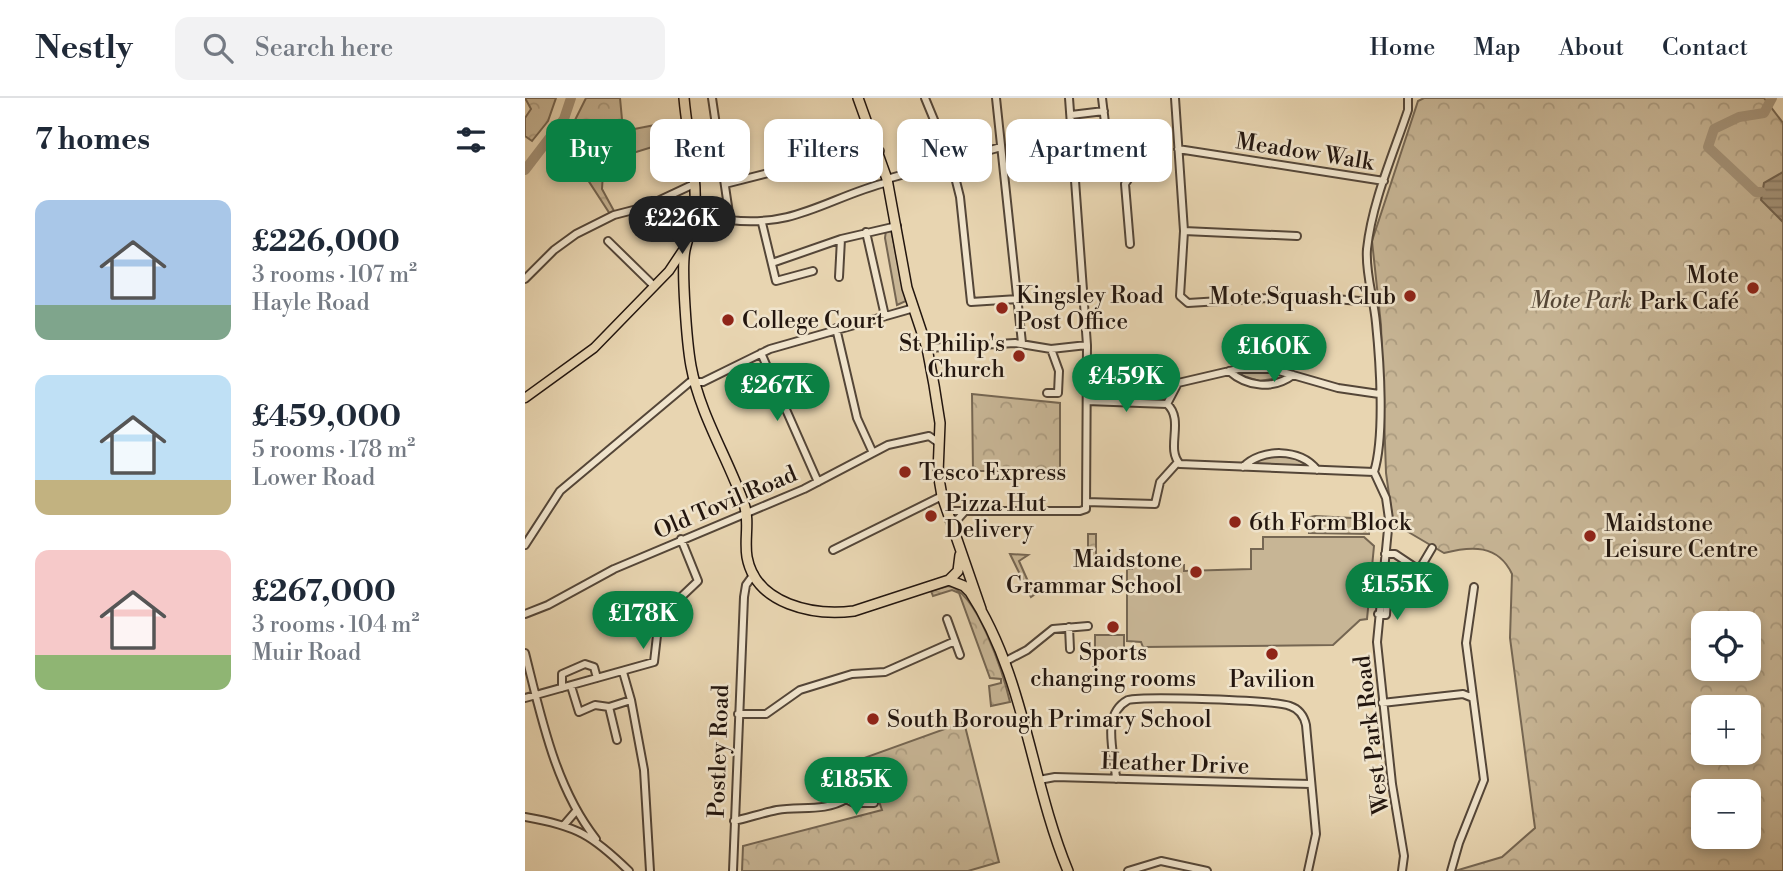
<!DOCTYPE html>
<meta charset="utf-8">
<style>
body{margin:0;font-family:"Libre Bodoni",serif;background:#f2f2f3;color:#1f2937;height:100vh;display:flex;flex-direction:column;font-size:26px;white-space:nowrap}
*{box-sizing:border-box;margin:0}
p{font-size:23px;color:#747a83}
.icon{flex:none;width:38px;height:38px;fill:none;stroke:currentColor;stroke-width:2;stroke-linecap:round;stroke-linejoin:round}
.map{position:relative;flex:1;overflow:hidden}
.side{display:flex;flex-direction:column;background:#fff;width:525px}
.side>*{flex:none}
.banner{position:absolute;left:21px;top:21px;width:665px;height:63px;display:flex;gap:14px}
.buttons{position:absolute;left:1166px;top:513px;display:grid;gap:14px}
.buttons a{display:grid;place-items:center;width:70px;height:70px;border-radius:14px;background:#fff;box-shadow:0 4px 10px #0003;font-size:35px}
.price{position:absolute;translate:-50% -60px;padding:0 16px;border-radius:24px;background:#0b8043;color:#fff;font-size:23px;line-height:46px;filter:drop-shadow(0 2px 4px #0008)}
.price::after{content:'';position:absolute;left:50%;top:42px;width:21px;height:16px;margin-left:-10px;background:inherit;clip-path:polygon(0 0,100% 0,50% 100%)}
.price.selected{background:#222;color:#fff}
ul{padding:0;list-style:none}
li{display:flex;align-items:center;gap:21px;height:175px;padding:0 35px}
li span{display:grid;place-items:center;flex:none;width:196px;height:140px;border-radius:14px;color:#555}
li>.icon{margin-inline-start:auto}
span .icon{width:84px;height:84px;fill:#fffc;stroke-width:1}
li b{font-size:30px}
h2{display:flex;justify-content:space-between;align-items:center;height:84px;padding:0 35px;font-size:30px}
.tag{padding:0 24px;border-radius:14px;background:#fff;box-shadow:0 4px 10px #0003;font-size:24px;line-height:63px}
.tag.selected{background:#0b8043;color:#fff}
header{display:flex;align-items:center;gap:42px;box-sizing:border-box;height:98px;padding:0 35px;background:#fff;border-bottom:2px solid #e0e1e3}
header strong{font-size:33px}
nav{display:flex;gap:38px;margin-inline-start:auto;font-size:24px}
.search{width:490px;height:63px;background:#f2f2f3;display:flex;align-items:center;gap:18px;box-sizing:border-box;padding:0 24px;border-radius:14px;color:#747a83;font-size:26px}
main{display:flex;flex:1;min-height:0}
.map>svg:first-child{display:block}
.green{fill:#c7b595;stroke:#756652;stroke-width:2}
.forest{fill:url(#forest-crowns);stroke:#756652;stroke-width:2;fill-rule:evenodd}
.water{fill:url(#water-rules);stroke:#71624f;stroke-width:2}
.lines{fill:none;stroke-linecap:round;stroke-linejoin:round}
.river{stroke:#a5947a;stroke-width:10}
.minor-casing{stroke:#544638;stroke-width:10}
.major-casing{stroke:#23160f;stroke-width:11}
.highway-casing{stroke:#23160f;stroke-width:12}
.minor{stroke:#f0e4cc;stroke-width:6}
.major{stroke:#e8d5b1;stroke-width:8}
.highway{stroke:#e8d5b1;stroke-width:9}
.poi-dot{fill:#8f2418;stroke:#f0e4cc;stroke-width:2.5}
.labels{text-anchor:middle;stroke-width:5;stroke-linejoin:round;paint-order:stroke}
.street-label{font-size:23px;fill:#23160f;stroke:#f0e4cc}
.poi-label{font-size:23px;fill:#23160f;stroke:#f0e4cc;text-anchor:start}
.park-label{font-size:23px;font-style:italic;fill:#544637;stroke:#f0e4cc}
</style>
<header>
<strong>Nestly</strong>
<div class="search"><svg class="icon" aria-label="search" viewBox="0 0 24 24"><circle cx="10" cy="10" r="6"/><path d="M15 15l6 6"/></svg>Search here</div>
<nav><a>Home</a><a>Map</a><a>About</a><a>Contact</a></nav>
</header>
<main>
<section class="side">
<h2>7 homes<svg class="icon" aria-label="filters" viewBox="0 0 24 24"><path d="M4 7h16M4 17h16"/><circle cx="9" cy="7" r="2"/><circle cx="15" cy="17" r="2"/></svg></h2>
<ul>
<li><span style="background:linear-gradient(#a9c7e8 75%,#7fa58c 0)"><svg class="icon" aria-label="home" viewBox="0 0 24 24"><path d="M3 11l9-7 9 7M6 9v11h12V9"/></svg></span><div><b>£226,000</b><p>3 rooms · 107 m²</p><p>Hayle Road</p></div></li>
<li><span style="background:linear-gradient(#bfe0f5 75%,#c2b280 0)"><svg class="icon" aria-label="home" viewBox="0 0 24 24"><path d="M3 11l9-7 9 7M6 9v11h12V9"/></svg></span><div><b>£459,000</b><p>5 rooms · 178 m²</p><p>Lower Road</p></div></li>
<li><span style="background:linear-gradient(#f6c9c9 75%,#8fb573 0)"><svg class="icon" aria-label="home" viewBox="0 0 24 24"><path d="M3 11l9-7 9 7M6 9v11h12V9"/></svg></span><div><b>£267,000</b><p>3 rooms · 104 m²</p><p>Muir Road</p></div></li>
</ul>
</section>
<div class="map">
<svg width="1258" height="773" viewBox="0 0 1258 773">
<defs>
<pattern id="forest-crowns" width="20" height="18" patternUnits="userSpaceOnUse" patternTransform="scale(1.75)"><rect width="20" height="18" fill="#c7b595"/><path d="M2 6a3 3 0 1 1 6 0M12 15a3 3 0 1 1 6 0" fill="none" stroke="#ab9b7f"/></pattern>
<pattern id="water-rules" width="6" height="5" patternUnits="userSpaceOnUse" patternTransform="scale(1.75)"><rect width="6" height="5" fill="#a5947a"/><path d="M0 2.5h6" fill="none" stroke="#867862"/></pattern>
</defs>
<rect width="100%" height="100%" fill="#e8d5b1"/>
<filter id="stains"><feTurbulence type="fractalNoise" baseFrequency=".00286" numOctaves="4"/><feColorMatrix values="0 0 0 0 .2 0 0 0 0 .09 0 0 0 0 .02 0 0 0 .5 -.17"/></filter>
<radialGradient id="worn" r=".72"><stop offset=".6" stop-color="#630" stop-opacity="0"/><stop offset="1" stop-color="#630" stop-opacity=".3"/></radialGradient>
<!-- green -->
<path class="green" d="M135,26L137,46L108,55L104,32Z
M366,131L381,203L372,207L360,140L361,132Z
M726,273L756,276L759,279L734,283L712,276Z
M740,358L767,359L783,368L726,366Z
M790,418L845,421L844,436L784,435L785,419Z
M738,439H839L849,448L842,521L835,522L808,547L618,549L616,544L602,543V471H607L608,466L659,467V473L726,471V451H738Z
M485,456L503,457L494,463L509,497L506,499Z
M570,537H599V554H570Z"/>
<!-- forest -->
<path class="forest" d="M0,0H31L23,23L7,43L0,38V20L6,11Z
M61,0H95L98,32L88,34L92,70L78,75L77,91L89,113L85,116L57,73L35,52Z
M899,0H1239L1258,25V773H930L977,759L1010,730L985,540L987,476C973,446 946,448 919,455L868,425L861,375L856,227L847,143L893,3ZM1178,525H1223V570H1178ZM1178,609H1223V654H1178ZM1178,693H1223V738H1178Z
M447,296L535,305V373H448Z
M563,436H571V464H567V469L563,465Z
M423,488C452,492 479,578 485,604L466,608L464,588L476,585V581L465,580L434,495L427,492L408,498L406,493Z
M439,624L474,764L443,773H217L218,748L357,712L339,660Z"/>
<!-- water -->
<path class="water" d="M1258,74V124L1236,102L1239,85Z"/>
<g class="lines">
<!-- river -->
<path class="river" d="M0,72L39,21L46,0
M1236,94H1231L1183,49L1189,31L1214,19L1239,15L1247,0"/>
<defs>
<path id="minor" d="M187,0L205,122C271,130 304,99 363,84
M400,0L426,63L435,99L446,204L494,201
M471,0L497,245
M577,0L584,58
M650,0L659,133L655,198L663,205L773,198L847,204
M546,17L579,13
M653,51L859,83
M550,70L595,66L604,69L606,77L600,86L605,146
M362,81L476,49
M200,86L303,60L355,53
M237,125L251,183L288,173
M659,133L772,138
M341,134L360,218
M83,143L129,188
M247,165L316,141L372,128
M314,179L316,141
M0,181L29,152L51,136L89,117L120,109L169,86
M311,230L332,320L348,355
M402,250L490,245L526,251L562,247
M236,255L293,384
M632,267L653,285
M724,270L736,255L738,236
M704,273C722,289 748,292 768,277
M522,295H533L534,273L526,251
M562,303L642,306
M642,306C660,322 640,351 655,366L849,374
M642,306L653,285L713,271H747L813,290L854,296
M718,369C736,350 776,350 792,372
M849,374L861,400L864,421L852,544L867,686L879,758L877,773
M849,374C860,338 855,264 851,225C849,201 840,175 842,151C847,104 868,57 883,12V0
M561,404L630,406L635,384L653,364
M422,413H555L561,411L562,247L544,0
M426,429L440,413
M0,447L35,393L165,284H178L245,251L389,210
M308,452L417,398
M860,456H870L894,472L907,450
M0,516L23,507L89,471L279,391L363,347L404,338L414,345
M853,516L861,517L862,502
M422,521L435,557
M544,529L545,551
M0,555C16,618 30,689 71,741
M481,563L502,552L528,531L563,528
M98,574L106,602L119,672L125,773
M46,588L54,614L70,607L84,609L106,602
M37,590V576L60,566L69,569L72,580
M0,600L129,564L134,520L173,483L156,441
M857,605L938,596L948,600
M84,609L92,642
M213,616H241L275,592L327,576L360,574L430,543
M591,681C590,656 575,617 603,602C619,598 750,602 765,608C774,611 779,618 781,627L791,736L783,773
M514,682L530,679L786,686
M321,701L329,705H349
M0,719C52,728 67,737 104,773
M209,723C223,720 237,715 252,712C275,708 300,714 321,701V679L339,674
M39,727L51,713
M208,773L219,499L221,487L229,476
M603,773L636,763L682,773
M926,773L934,745L959,682L941,545L949,489"/>
<path id="major" d="M0,300L69,250L144,173L160,149"/>
<path id="highway" d="M159,0C162,36 172,74 170,111C169,125 163,138 160,152C156,171 162,246 166,268C175,317 203,360 219,406C225,423 219,441 222,459C231,507 289,518 329,513L424,482L433,473L435,457
M333,0L362,81L382,190L402,250L409,287L415,325L413,375L417,398L456,511
M424,482L439,488L445,494C500,578 505,681 543,773"/>
</defs>
<!-- minor casing -->
<use href="#minor" class="minor-casing"/>
<!-- major casing -->
<use href="#major" class="major-casing"/>
<!-- highway casing -->
<use href="#highway" class="highway-casing"/>
<!-- minor -->
<use href="#minor" class="minor"/>
<!-- major -->
<use href="#major" class="major"/>
<!-- highway -->
<use href="#highway" class="highway"/>
</g>
<!-- markers -->
<g class="poi-dot">
<circle cx="1228" cy="190" r="7"/>
<circle cx="885" cy="198" r="7"/>
<circle cx="477" cy="210" r="7"/>
<circle cx="203" cy="222" r="7"/>
<circle cx="494" cy="258" r="7"/>
<circle cx="380" cy="374" r="7"/>
<circle cx="406" cy="418" r="7"/>
<circle cx="710" cy="424" r="7"/>
<circle cx="1065" cy="438" r="7"/>
<circle cx="671" cy="474" r="7"/>
<circle cx="588" cy="529" r="7"/>
<circle cx="747" cy="556" r="7"/>
<circle cx="348" cy="621" r="7"/>
</g>
<g class="labels">
<!-- street labels -->
<g class="street-label">
<text transform="translate(780 53) rotate(9)" y="8">Meadow Walk</text>
<text transform="translate(200 404) rotate(-23)" y="8">Old Tovil Road</text>
<text transform="translate(846 637) rotate(-97)" y="8">West Park Road</text>
<text transform="translate(193 653) rotate(-88)" y="8">Postley Road</text>
<text transform="translate(650 665) rotate(2)" y="8">Heather Drive</text>
</g>
<!-- poi labels -->
<g class="poi-label">
<text x="1214" y="185" text-anchor="end">Mote<tspan x="1214" dy="26">Park Café</tspan></text>
<text x="491" y="205">Kingsley Road<tspan x="491" dy="26">Post Office</tspan></text>
<text x="871" y="206" text-anchor="end">Mote Squash Club</text>
<text x="217" y="230">College Court</text>
<text x="480" y="253" text-anchor="end">St Philip's<tspan x="480" dy="26">Church</tspan></text>
<text x="394" y="382">Tesco Express</text>
<text x="420" y="413">Pizza Hut<tspan x="420" dy="26">Delivery</tspan></text>
<text x="724" y="432">6th Form Block</text>
<text x="1079" y="433">Maidstone<tspan x="1079" dy="26">Leisure Centre</tspan></text>
<text x="657" y="469" text-anchor="end">Maidstone<tspan x="657" dy="26">Grammar School</tspan></text>
<text x="588" y="562" text-anchor="middle">Sports<tspan x="588" dy="26">changing rooms</tspan></text>
<text x="747" y="589" text-anchor="middle">Pavilion</text>
<text x="362" y="629">South Borough Primary School</text>
</g>
<!-- park labels -->
<g class="park-label">
<text x="1056" y="210">Mote Park</text>
</g>
</g>
<rect width="100%" height="100%" filter="url(#stains)"/>
<rect width="100%" height="100%" fill="url(#worn)"/>
</svg>
<div class="buttons">
<a><svg class="icon" aria-label="locate" viewBox="0 0 24 24"><circle cx="12" cy="12" r="6"/><path d="M12 2v4M12 18v4M2 12h4M18 12h4"/></svg></a>
<a>+</a>
<a>−</a>
</div>
<b class="price selected" style="left:157px;top:158px">£226K</b>
<b class="price" style="left:749px;top:286px">£160K</b>
<b class="price" style="left:601px;top:316px">£459K</b>
<b class="price" style="left:252px;top:325px">£267K</b>
<b class="price" style="left:872px;top:524px">£155K</b>
<b class="price" style="left:118px;top:553px">£178K</b>
<b class="price" style="left:331px;top:719px">£185K</b>
<div class="banner">
<a class="tag selected">Buy</a>
<a class="tag">Rent</a>
<a class="tag">Filters</a>
<a class="tag">New</a>
<a class="tag">Apartment</a>
</div>
</div>
</main>
